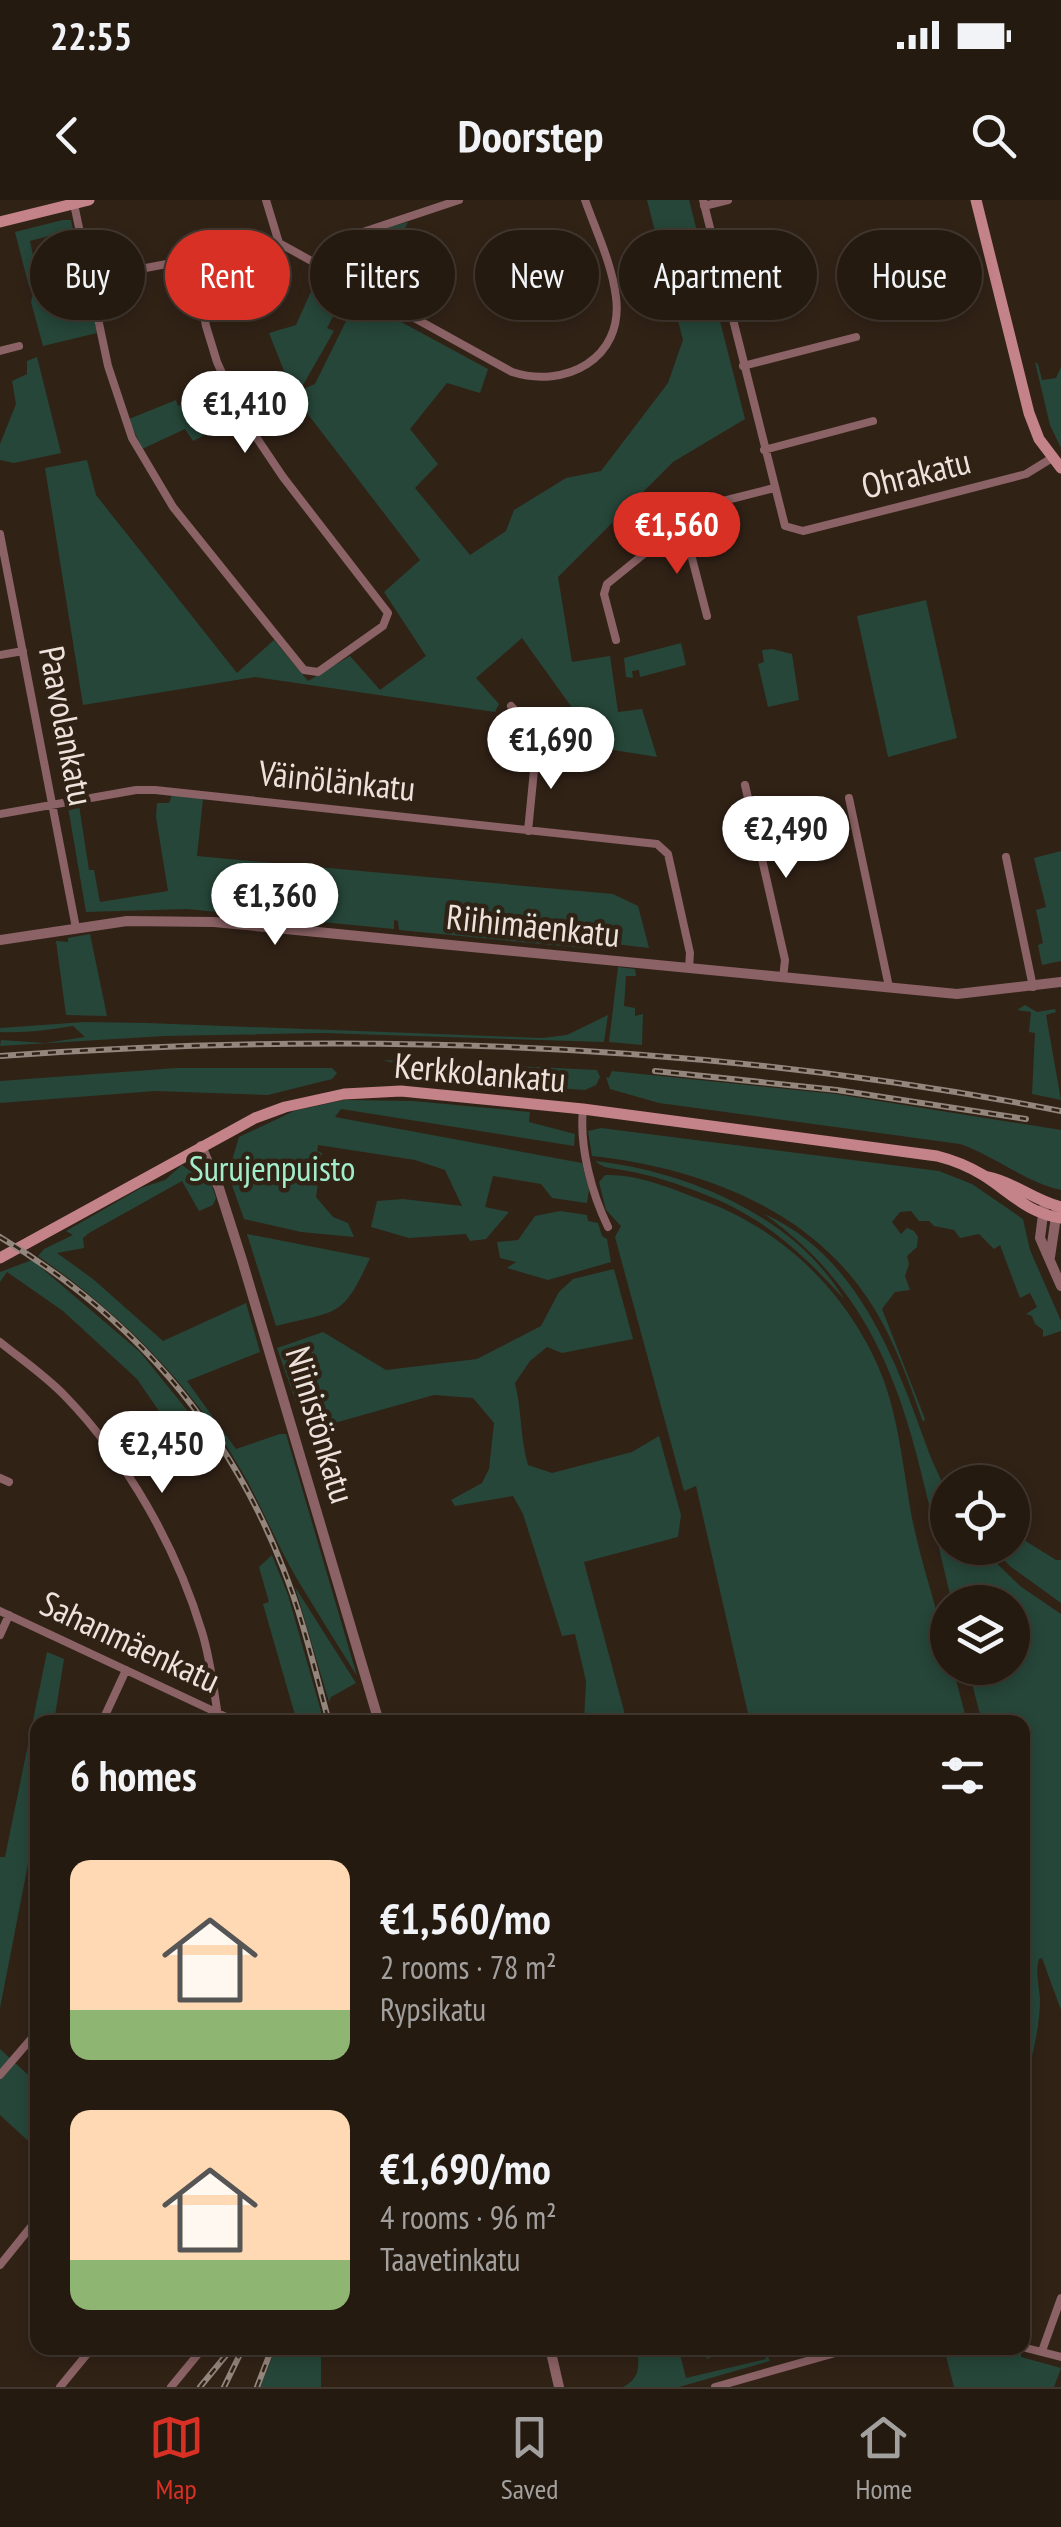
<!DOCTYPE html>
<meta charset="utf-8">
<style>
body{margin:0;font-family:"PT Sans Narrow",sans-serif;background:#31271e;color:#f1f3f6;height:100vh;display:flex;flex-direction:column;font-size:38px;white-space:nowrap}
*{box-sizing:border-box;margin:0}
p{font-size:32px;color:#a3a19f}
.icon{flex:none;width:55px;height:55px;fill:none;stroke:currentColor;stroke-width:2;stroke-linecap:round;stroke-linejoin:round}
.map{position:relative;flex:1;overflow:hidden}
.panel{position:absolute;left:30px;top:1515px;width:1000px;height:640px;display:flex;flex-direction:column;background:#251a10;border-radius:20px;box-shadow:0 5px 15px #0003,0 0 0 2px #423830}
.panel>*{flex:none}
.banner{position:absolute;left:30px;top:30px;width:1002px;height:90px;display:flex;gap:20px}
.tools{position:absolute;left:930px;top:1265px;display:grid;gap:20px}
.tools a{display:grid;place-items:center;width:100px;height:100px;border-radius:50%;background:#251a10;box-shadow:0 5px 15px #0003,0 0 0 2px #423830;font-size:50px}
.price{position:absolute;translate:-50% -85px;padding:0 22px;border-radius:35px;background:#fff;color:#222;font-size:32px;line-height:65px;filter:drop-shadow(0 2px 5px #0008)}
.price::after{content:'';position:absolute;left:50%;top:60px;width:30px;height:22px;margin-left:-15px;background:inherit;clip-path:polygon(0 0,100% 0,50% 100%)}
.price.selected{background:#d93025;color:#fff}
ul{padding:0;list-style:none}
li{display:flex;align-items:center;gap:30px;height:250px;padding:0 40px}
li span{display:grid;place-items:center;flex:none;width:280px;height:200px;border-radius:20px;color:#555}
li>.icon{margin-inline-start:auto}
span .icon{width:120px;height:120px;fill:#fffc;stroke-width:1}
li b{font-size:42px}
h2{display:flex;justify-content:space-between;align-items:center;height:120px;padding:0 40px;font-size:42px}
.pill{padding:0 35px;border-radius:45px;background:#251a10;box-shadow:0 5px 15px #0003,0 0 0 2px #423830;font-size:35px;line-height:90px}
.pill.selected{background:#d93025;color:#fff}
.status{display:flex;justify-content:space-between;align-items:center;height:70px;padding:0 50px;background:#251a10;direction:ltr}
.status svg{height:28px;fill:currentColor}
header{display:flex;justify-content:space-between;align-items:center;height:130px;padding:0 40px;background:#251a10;font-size:45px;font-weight:700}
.dock{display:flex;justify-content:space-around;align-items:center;height:140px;border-top:2px solid #423830;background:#251a10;font-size:28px;color:#a3a19f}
.dock a{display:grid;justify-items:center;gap:5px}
.dock .selected{color:#d93025}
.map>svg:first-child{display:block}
.green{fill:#264639}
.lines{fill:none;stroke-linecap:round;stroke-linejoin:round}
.minor{stroke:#8b6265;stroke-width:8}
.tertiary{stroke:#8b6265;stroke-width:10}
.secondary{stroke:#c48389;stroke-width:11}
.rail-casing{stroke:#93867c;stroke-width:6}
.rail{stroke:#312216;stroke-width:2.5;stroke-dasharray:8;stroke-linecap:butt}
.labels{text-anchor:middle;stroke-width:9;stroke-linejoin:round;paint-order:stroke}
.street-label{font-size:35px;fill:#eee3dc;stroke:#312216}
.park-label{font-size:35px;fill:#a2eecc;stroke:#312216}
</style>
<div class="status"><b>22:55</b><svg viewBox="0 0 49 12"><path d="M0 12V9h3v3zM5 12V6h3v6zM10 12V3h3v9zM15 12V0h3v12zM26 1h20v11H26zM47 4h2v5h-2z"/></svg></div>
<header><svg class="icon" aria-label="back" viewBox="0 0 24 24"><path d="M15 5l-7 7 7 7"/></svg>Doorstep<svg class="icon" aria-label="search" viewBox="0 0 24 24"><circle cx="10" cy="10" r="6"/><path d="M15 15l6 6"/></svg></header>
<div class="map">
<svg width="1061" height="2187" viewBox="0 0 1061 2187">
<rect width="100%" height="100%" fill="#312216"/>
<!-- green -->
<path class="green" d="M647,0H689L745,219L673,262L558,377L572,462L610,456L618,512L642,509L657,557L601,548L522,438L476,478L499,504L495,512L255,477L83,505L45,268L87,260L96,295L237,473L274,440L308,481L350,456L380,490L426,456L384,392L420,360L297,200L252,226L246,213L315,184L349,115L354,118L357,106L354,104L357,98L488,169L480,193L447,183L410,229L438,264L415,288L470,355L506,331L514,310L566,278L601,271L668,183L683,140Z
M63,20H71L74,34L69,37L67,31L30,41L38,79L43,82L78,74L77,68L83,66L86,77L29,87L15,32Z
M408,22L379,81L385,89L344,62C364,34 374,31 408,22Z
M318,76L346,91L345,95L351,98L343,113L336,111L327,128L334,131L303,185L243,209L241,205L288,181L269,133L296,125Z
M88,83L97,133L43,146L31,102L33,93Z
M37,157L61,253L14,263L0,260V244L16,204L12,181L27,174V161Z
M1035,162L1038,164L1042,180L1056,178L1061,167V248L1050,225Z
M223,188L238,218L193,241L185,229L142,249L129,219L176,200L178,206Z
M926,400L957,538L888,557L857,416Z
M681,443L686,465L640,477L639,470L632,471L633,478L626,477L624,458Z
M772,449L792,454L799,500L768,507L758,464L764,462L762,450Z
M172,595L203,599L197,656L613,694L638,706L649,748L615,744L610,750H604L399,730L398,721L394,720V729L187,709L86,712L68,607L79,605L89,670H94L100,702L168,691L156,617L157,603H169Z
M1061,651V761L1042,765L1038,745L1043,743L1036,710L1046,707L1034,658Z
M90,734L107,816L66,815L56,741L68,742V738Z
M618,767L635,769L636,776H626L624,806L635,808V816L643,814L642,845L609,842Z
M1025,805L1037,812L1055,809L1056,812L1046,815L1061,900L1032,894L1035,833L1029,832L1031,812L1017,810Z
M608,815L604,842L322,833L164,836L0,846L1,840L45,843L85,837L73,826C48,830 25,833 0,832V828L84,822L147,823L542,838L567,835Z
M383,860L597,870L600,877L596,885L585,890L404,877L401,865Z
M177,868H332L337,873L332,879L268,895L155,891L0,903V881Z
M612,871L835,894L1061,930V990C1025,982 995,956 960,944L659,903L610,889L606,877L609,878Z
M344,900L413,901L530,912L529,922L575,934L574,946L341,909L335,917L582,963L589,990L587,1003L552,998L541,984L493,976L485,1007L509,1012L486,1039L470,1041L466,1034L409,1038L371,1027L377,1001L403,999L462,1006L445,970L415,960L318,945L317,951L322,953L316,997L333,1017L348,1023L354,1037L301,1032L244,1019L228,974L239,937L294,911Z
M601,928L939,971L972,984L1023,1019L1030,1050L1061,1121V1131L1043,1137V1130L1035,1124L1032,1116L1026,1114L1037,1107L1030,1093L1020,1098L1000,1045L994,1049L979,1034L960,1038L954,1030L934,1026L929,1021H919L911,1011L900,1012L892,1022L901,1034L907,1028L914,1031L918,1037L917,1047L907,1056L909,1064L905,1076L910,1090L895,1092L882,1109L925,1219L923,1222C907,1176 890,1128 861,1089C799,1004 693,967 592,956L588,931Z
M595,961C686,971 795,1016 844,1099C804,1055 767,1020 711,997C682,985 653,975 622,970C611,968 602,968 595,961Z
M182,965L190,971L206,969L216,998L213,1005L199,1011L182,981L89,1033L83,1038L84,1048L57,1053L93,1079L163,1141L246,1103L260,1152L187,1181L236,1249L280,1234H286L357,1476C337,1444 317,1412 297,1379C279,1348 265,1315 249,1284C199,1192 123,1115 38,1056L44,1049L73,1035L66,1031L141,988L165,980Z
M605,975C641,974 674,990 707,1002C787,1032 854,1100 884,1181C900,1226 904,1276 913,1323C922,1365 936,1407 947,1448L948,1468H953L967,1522H750L696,1286L684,1291L615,1037L621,1026L606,1010L599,982Z
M560,1011L587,1015L588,1021L598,1023L602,1036L607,1039L611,1062L548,1080L507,1068L516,1062L500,1058L497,1042L518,1040L535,1016Z
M764,1014C858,1055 896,1161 928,1250C933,1265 942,1279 946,1293C951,1309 948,1331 948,1348H981L1020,1386L1061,1414V1810L1042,1758L1039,1759C1035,1772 1039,1785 1040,1799C1040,1827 1032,1860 1023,1887L1022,1522H982L968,1468H1012V1402H952C913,1249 903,1113 764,1014Z
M247,1034L370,1058C342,1119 339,1110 276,1126Z
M32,1060L140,1152L195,1220L176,1236L137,1179L63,1111L7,1072L0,1082V1072Z
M614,1069L633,1139L562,1153L547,1147L530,1161L515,1183C522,1211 520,1238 528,1265L552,1273L632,1252L659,1236L681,1315L678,1337L584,1362L624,1511V1522H584L586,1481L575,1434L562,1436L523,1314L513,1296L455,1306L451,1300L482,1283L489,1269L494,1223L473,1198L434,1195L306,1231L277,1148L323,1132L386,1170L477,1159L541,1126L559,1092L573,1079Z
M1013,1333L1056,1360H1061V1403L1011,1367L992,1348H1012Z
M272,1355L288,1395L324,1522H297L263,1404L269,1402L259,1367Z
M295,1387L356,1483L331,1497L329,1502Z
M47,1452L64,1459L54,1522H38L37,1618L0,1808V1657H5Z
M0,1849L37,1883V1949L0,1915Z
M276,2148H321V2187H260Z
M637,2148H714L712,2149L714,2156L707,2159L704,2150L680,2154L686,2178L766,2159L765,2151L770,2161L679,2187H623C641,2178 639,2165 637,2148Z
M944,2148L1013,2151L1021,2152V2157L1061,2168L1054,2187H954Z"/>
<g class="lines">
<!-- minor -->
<path class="minor" d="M266,0L279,43L512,172C565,189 624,159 616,97C612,64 596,31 585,0
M703,0L785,326L803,331L910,304L1026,274L1052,258
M74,4L108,166L132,238L173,307L304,470L318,472L383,426L388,413L283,277L240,213L217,162L206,126L193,59
M704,6L728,0
M333,73L349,46L363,32L459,0
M92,78L279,43
M0,151L19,146
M743,166L856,137
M764,250L873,221
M679,324L686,335L707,416
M0,334L76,728
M616,440L604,394L607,384L703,306L774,288
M0,455L23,451
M511,506L534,530L537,540L528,631
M745,585L785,760L783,778
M849,598L889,787
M0,614L136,590H155L657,644L668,654L690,753L689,768
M1006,657L1033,787
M583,909C579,947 592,994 608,1027
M0,1142C21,1159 46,1176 65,1196C127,1260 176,1346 202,1432C211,1461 214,1493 219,1522
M0,1278L9,1282
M0,1411L237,1522
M0,1435L9,1415
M102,1522L126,1470
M0,1875L38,1831
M0,2065L38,2018
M1022,2147L1061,2157
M1042,2151L1061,2098
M60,2187L92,2148
M171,2187L203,2148
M715,2187L853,2148"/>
<!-- tertiary -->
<path class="tertiary" d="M0,740L127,721L214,722L957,794L1061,782
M201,946L219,988L242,1060L379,1522
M1044,1007L1040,1038L1061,1086
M1050,1057L1057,1010
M550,2148L559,2187"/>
<!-- secondary -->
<path class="secondary" d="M976,0L1029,213L1039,239L1061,268
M0,22L89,0
M988,977C1014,982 1035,1001 1061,1007
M0,1058L255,918L285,907L344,894L401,891L583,909L937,956C953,960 968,966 983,975C1009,991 1028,1014 1061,1018"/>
<defs>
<path id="rail" d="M0,856C355,830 711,842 1061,911
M655,871L837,890L1026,919
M0,1037C132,1116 227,1224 283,1368C303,1418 315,1471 329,1522
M200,2187L232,2148
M224,2187L243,2148
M257,2187L272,2148"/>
</defs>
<!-- rail casing -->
<use href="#rail" class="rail-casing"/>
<!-- rail -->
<use href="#rail" class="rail"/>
</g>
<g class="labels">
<!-- street labels -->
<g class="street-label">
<text transform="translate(916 274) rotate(-14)" y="12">Ohrakatu</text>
<text transform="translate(66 526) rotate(79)" y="12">Paavolankatu</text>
<text transform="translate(337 581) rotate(6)" y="12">Väinölänkatu</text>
<text transform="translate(533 726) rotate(6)" y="12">Riihimäenkatu</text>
<text transform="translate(480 873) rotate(5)" y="12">Kerkkolankatu</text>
<text transform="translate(320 1225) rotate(73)" y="12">Niinistönkatu</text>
<text transform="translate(130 1442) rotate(25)" y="12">Sahanmäenkatu</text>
</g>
<!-- park labels -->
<g class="park-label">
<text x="272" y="981">Surujenpuisto</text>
</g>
</g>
</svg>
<div class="tools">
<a><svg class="icon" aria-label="locate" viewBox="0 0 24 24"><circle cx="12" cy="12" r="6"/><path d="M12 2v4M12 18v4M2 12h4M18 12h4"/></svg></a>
<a><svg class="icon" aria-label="layers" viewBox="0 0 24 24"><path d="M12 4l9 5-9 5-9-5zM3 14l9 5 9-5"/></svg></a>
</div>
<b class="price" style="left:245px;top:256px">€1,410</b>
<b class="price selected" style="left:677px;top:377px">€1,560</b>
<b class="price" style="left:551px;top:592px">€1,690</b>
<b class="price" style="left:786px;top:681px">€2,490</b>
<b class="price" style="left:275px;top:748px">€1,360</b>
<b class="price" style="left:162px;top:1296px">€2,450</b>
<div class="banner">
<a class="pill">Buy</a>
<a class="pill selected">Rent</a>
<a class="pill">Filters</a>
<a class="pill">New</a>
<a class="pill">Apartment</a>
<a class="pill">House</a>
</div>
<section class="panel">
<h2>6 homes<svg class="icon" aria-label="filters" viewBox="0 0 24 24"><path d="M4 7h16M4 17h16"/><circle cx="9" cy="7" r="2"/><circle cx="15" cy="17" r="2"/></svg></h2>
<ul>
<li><span style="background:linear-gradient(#ffd9b3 75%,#8fb573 0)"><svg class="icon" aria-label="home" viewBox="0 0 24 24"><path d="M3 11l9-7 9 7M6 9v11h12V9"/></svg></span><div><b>€1,560/mo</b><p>2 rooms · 78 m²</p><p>Rypsikatu</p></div></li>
<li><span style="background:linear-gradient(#ffd9b3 75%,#8fb573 0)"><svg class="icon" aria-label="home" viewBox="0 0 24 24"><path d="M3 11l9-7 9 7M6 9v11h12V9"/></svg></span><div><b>€1,690/mo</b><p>4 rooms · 96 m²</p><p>Taavetinkatu</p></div></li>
</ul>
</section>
</div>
<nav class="dock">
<a class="selected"><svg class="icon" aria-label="map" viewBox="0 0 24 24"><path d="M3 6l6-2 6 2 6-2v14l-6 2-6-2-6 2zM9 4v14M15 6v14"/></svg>Map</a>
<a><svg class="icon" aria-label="saved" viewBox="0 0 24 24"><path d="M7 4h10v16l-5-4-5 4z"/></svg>Saved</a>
<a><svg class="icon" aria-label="home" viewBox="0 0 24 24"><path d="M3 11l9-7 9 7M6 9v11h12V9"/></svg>Home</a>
</nav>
